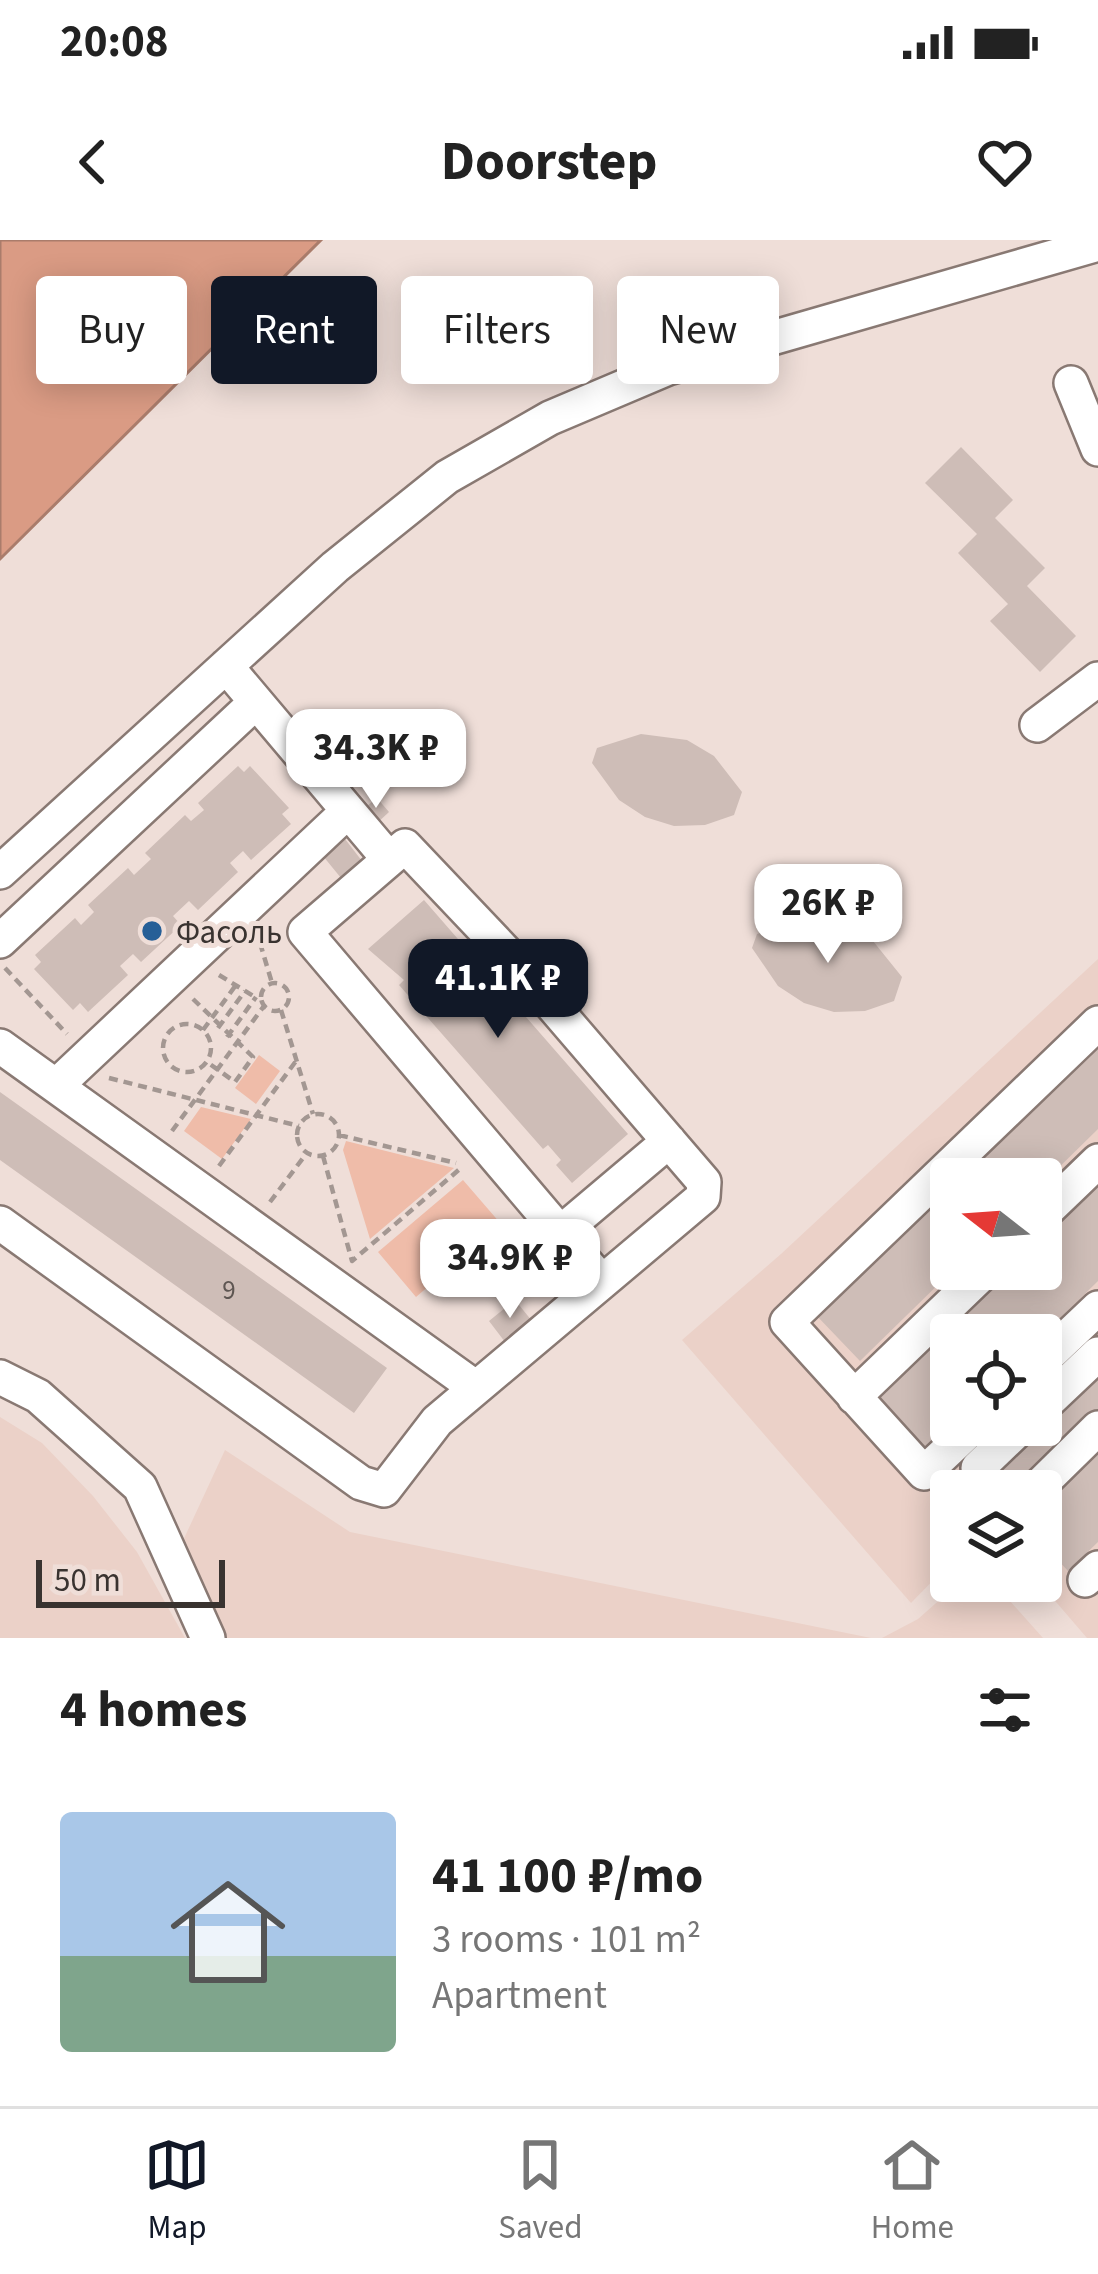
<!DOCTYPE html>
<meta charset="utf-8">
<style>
body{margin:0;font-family:"Source Sans 3",sans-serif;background:#f6f6f6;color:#222;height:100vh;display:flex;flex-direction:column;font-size:45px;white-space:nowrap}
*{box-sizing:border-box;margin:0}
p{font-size:39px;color:#767676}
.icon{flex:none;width:66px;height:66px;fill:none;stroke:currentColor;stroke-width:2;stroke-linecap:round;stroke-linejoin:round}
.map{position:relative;height:1398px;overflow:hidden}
.details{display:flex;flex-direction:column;background:#fff;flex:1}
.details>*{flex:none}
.top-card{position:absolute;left:36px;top:36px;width:1026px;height:108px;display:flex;gap:24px}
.needle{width:78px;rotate:287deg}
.tools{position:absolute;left:930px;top:918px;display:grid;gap:24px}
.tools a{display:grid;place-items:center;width:132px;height:132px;border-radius:12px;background:#fff;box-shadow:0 6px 30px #0003;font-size:60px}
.scale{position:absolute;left:36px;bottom:30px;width:189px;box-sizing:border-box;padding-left:12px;border:6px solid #393330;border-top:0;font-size:33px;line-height:42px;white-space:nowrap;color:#393330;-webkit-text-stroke:9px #efded8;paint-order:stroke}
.price{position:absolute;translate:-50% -102px;padding:0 27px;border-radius:24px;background:#fff;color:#222;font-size:39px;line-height:78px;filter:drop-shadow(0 3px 6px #0008)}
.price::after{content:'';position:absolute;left:50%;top:72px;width:36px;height:27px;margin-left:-18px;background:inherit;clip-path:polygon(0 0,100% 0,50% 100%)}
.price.selected{background:#111827;color:#fff}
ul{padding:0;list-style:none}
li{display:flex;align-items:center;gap:36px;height:300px;padding:0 60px}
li+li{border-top:3px solid #e0e0e0}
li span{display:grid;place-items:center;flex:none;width:336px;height:240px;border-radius:12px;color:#555}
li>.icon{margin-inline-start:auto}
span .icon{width:144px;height:144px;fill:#fffc;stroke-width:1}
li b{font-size:51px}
h2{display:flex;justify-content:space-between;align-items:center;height:144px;padding:0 60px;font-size:51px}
.tag{padding:0 42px;border-radius:12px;background:#fff;box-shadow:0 6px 30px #0003;font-size:42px;line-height:108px}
.tag.selected{background:#111827;color:#fff}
.status{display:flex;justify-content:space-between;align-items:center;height:84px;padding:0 60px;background:#fff;direction:ltr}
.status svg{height:33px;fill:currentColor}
header{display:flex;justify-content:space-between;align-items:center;height:156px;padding:0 60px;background:#fff;font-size:54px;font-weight:700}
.tab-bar{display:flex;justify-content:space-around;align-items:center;height:168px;border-top:3px solid #e0e0e0;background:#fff;font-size:33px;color:#767676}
.tab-bar a{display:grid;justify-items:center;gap:6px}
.tab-bar .selected{color:#111827}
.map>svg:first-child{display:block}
.built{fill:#ebd1c8;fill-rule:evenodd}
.green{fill:#efbca9}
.water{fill:#da9b84;stroke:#aa7c6b;stroke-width:3}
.building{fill:#cebdb7}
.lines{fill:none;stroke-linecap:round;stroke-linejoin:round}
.minor-casing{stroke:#897973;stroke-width:38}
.path{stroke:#a39792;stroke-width:4.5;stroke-dasharray:9 6;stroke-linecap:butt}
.minor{stroke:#fff;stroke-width:33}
.poi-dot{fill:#265f97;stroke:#efded8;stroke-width:4.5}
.labels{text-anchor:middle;stroke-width:10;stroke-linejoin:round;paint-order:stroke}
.number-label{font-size:27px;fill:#5e5652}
.poi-label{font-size:33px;fill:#393330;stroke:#efded8;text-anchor:start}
</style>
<div class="status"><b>20:08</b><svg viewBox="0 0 49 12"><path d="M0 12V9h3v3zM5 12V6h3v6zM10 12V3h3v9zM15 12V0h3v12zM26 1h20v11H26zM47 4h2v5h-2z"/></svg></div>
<header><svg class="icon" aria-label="back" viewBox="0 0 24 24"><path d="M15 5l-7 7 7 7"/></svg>Doorstep<svg class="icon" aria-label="heart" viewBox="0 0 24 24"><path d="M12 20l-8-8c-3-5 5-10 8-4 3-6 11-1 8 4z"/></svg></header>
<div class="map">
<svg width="1098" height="1398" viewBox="0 0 1098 1398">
<rect width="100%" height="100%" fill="#efded8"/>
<!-- built -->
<path class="built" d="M1098,719V1398H1087L1038,1341L1041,1251H951V1322L911,1363L682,1100L781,1014ZM951,939H1041V1029H951ZM951,1095H1041V1185H951Z
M0,1177L42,1203L93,1256L137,1312L185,1398H0Z
M225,1210L350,1292L871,1398H227L181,1305Z
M961,1341H992L1043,1398H882L918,1379Z"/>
<!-- green -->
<path class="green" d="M259,815L280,831L256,864L235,848Z
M201,867L251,879L222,919L184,891Z
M346,901L454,928L370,999L343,910Z
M463,940L501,984L416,1057L378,1012Z"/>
<!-- water -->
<path class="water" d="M0,0H321L0,319Z"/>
<!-- building -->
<path class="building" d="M961,207L1013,260L995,278L1045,328L1027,346L1076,396L1040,432L990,381L1008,364L958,313L977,294L925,243Z
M641,494L687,500L714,516L742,552L734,575L705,585L674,586L645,577L619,560L592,523L597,508Z
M238,526L244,532L250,526L289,568L282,574L291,584L251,620L243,611L230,623L238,632L198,670L189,661L173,676L181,685L141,722L133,714L120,726L128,735L88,772L80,763L73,770L34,729L41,722L35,715L75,678L81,685L94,672L88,665L128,628L134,635L151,619L145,613L185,575L191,581L204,570L198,563Z
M377,558L389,572L375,585L362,570Z
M345,599L362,621L341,638L323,616Z
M424,660L628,894L572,943L556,925L561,920L548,905L543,909L399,745L404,740L368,709Z
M800,680L846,686L873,701L902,737L894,761L865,771L834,772L804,763L778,746L752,708L757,694Z
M1098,801V889L1041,945V939H956Z
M0,852L387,1128L354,1173L0,920Z
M1098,942V1041L1043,1095H951V1184L916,1218L867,1167L1009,1029H1041V998Z
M951,944V1032L860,1121L816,1075Z
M515,1060L532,1081L505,1102L489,1081Z
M1098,1132V1176L1020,1251H974Z
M1098,1210V1302L1068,1331L1041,1302V1264Z"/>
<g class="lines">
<defs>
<path id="minor" d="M1071,143L1098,209
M226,426L388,618
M1037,485L1098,439
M0,632L335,327L447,237L550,178L668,128L1098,4
M0,701L256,462
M0,806L476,1148
M56,846L348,571
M1041,976L1098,921
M0,983L361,1243L384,1250L437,1181L703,957L704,942L515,722L405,606L305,692L602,1042
M560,993L669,901
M1041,1122L1098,1068
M0,1137L38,1156L140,1247L208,1398
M854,1157L987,1029
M1041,1168L1098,1114
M975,1185L924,1233L787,1082L1098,783
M978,1228L1023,1185
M1034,1251L1098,1188
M1085,1340L1098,1328"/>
</defs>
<!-- minor casing -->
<use href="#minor" class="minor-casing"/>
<!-- path -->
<path class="path" d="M260,703L272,743
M5,728L67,794
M219,735L255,757
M261 757a14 14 0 1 1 28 0a14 14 0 1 1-28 0Z
M193,759L253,817L235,842L207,822
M281,770L313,874
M163 808a24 24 0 1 1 48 0a24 24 0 1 1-48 0Z
M218,788L245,751
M203,790L236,745
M227,797L256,757
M109,838L299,886
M297 895a21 21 0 1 1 42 0a21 21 0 1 1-42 0Z
M172,891L264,766
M339,895L456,923
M323,916L352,1021L461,928
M219,926L296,821
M270,962L306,914"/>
<!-- minor -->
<use href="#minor" class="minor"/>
</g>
<!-- markers -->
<circle class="poi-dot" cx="152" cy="691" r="12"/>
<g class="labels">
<!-- number labels -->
<g class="number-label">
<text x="229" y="1059">9</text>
</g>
<!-- poi labels -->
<g class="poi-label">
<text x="176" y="703">Фасоль</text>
</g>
</g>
</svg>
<div class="tools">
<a><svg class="needle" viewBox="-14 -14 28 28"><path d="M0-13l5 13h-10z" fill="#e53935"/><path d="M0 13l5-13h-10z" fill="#767676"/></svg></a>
<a><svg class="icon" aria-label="locate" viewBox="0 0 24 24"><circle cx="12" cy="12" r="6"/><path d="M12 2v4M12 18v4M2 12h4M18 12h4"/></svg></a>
<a><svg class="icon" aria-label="layers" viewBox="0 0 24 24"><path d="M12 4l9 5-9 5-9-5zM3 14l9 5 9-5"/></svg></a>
</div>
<div class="scale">50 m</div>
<b class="price" style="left:376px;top:571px">34.3K ₽</b>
<b class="price" style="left:828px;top:726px">26K ₽</b>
<b class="price selected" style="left:498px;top:801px">41.1K ₽</b>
<b class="price" style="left:510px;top:1081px">34.9K ₽</b>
<div class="top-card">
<a class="tag">Buy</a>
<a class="tag selected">Rent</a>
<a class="tag">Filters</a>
<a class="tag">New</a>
</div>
</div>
<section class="details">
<h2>4 homes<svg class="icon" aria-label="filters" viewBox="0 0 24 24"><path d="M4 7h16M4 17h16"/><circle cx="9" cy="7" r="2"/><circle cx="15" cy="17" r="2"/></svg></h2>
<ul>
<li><span style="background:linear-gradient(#a9c7e8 60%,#7fa58c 0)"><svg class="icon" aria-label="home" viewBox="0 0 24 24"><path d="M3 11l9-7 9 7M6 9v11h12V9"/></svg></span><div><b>41 100 ₽/mo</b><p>3 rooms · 101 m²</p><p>Apartment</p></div></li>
</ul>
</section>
<nav class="tab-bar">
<a class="selected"><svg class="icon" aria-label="map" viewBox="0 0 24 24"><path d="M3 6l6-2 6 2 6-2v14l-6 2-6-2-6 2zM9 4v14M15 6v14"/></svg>Map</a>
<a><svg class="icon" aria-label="saved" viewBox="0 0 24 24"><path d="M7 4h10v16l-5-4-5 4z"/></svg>Saved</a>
<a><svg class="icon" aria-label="home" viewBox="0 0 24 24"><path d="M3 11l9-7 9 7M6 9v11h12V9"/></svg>Home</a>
</nav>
